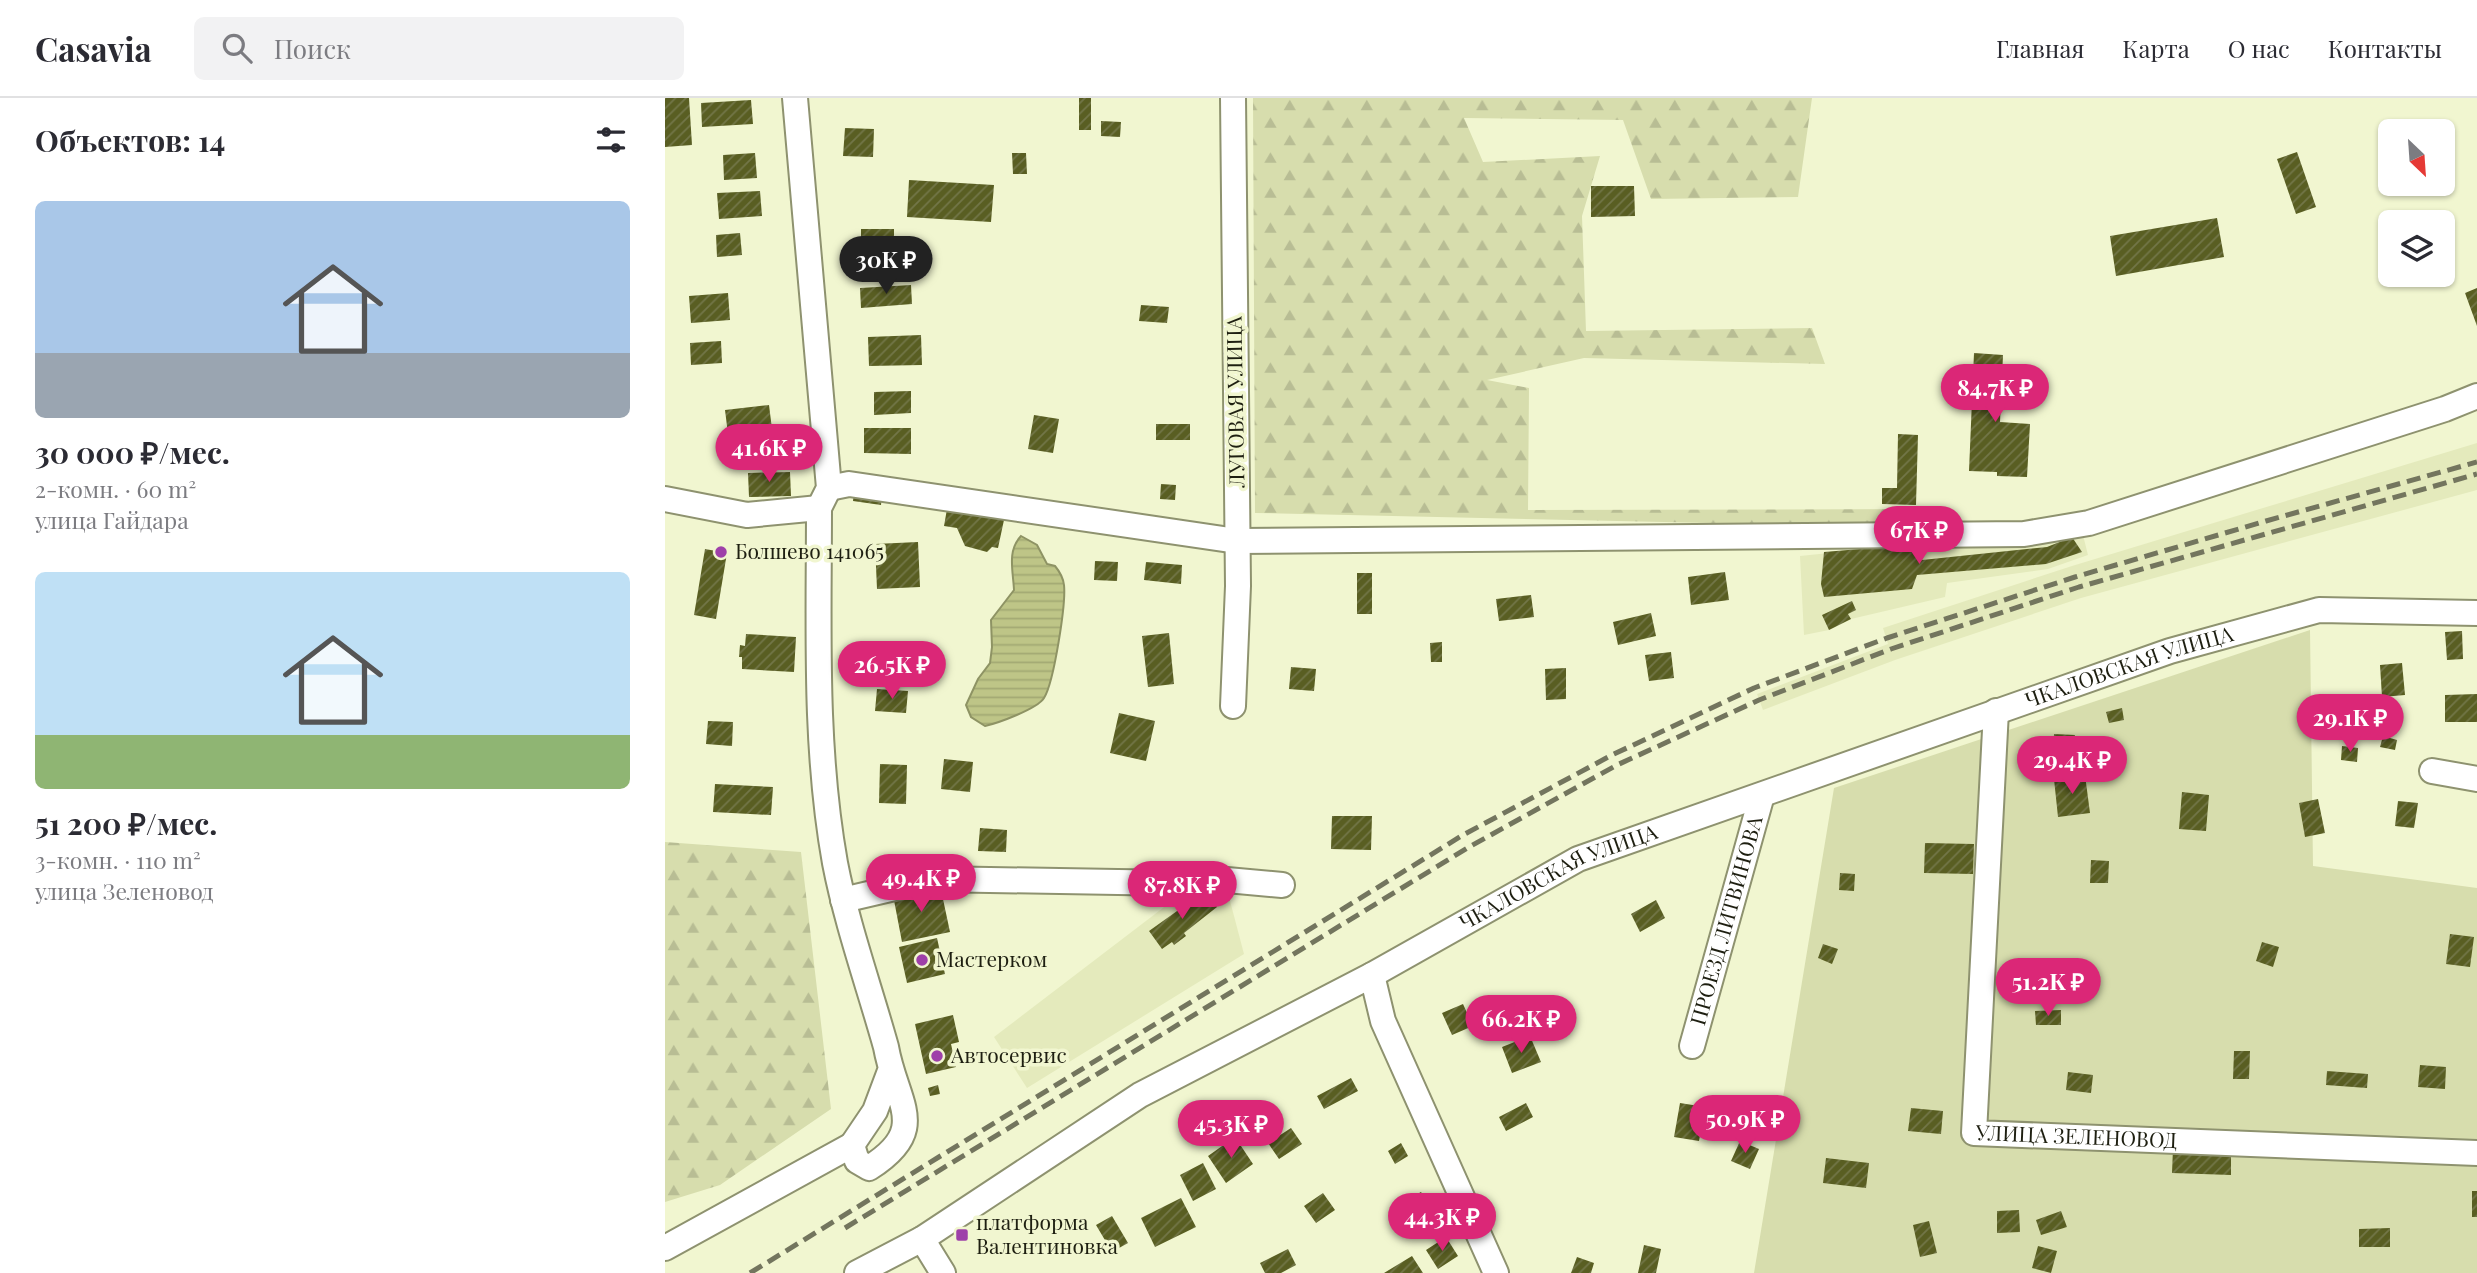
<!DOCTYPE html>
<html lang="ru">
<meta charset="utf-8">
<style>
body{margin:0;font-family:"Playfair Display",serif;background:#f2f2f3;color:#2b2b33;height:100vh;display:flex;flex-direction:column;font-size:26px;white-space:nowrap}
*{box-sizing:border-box;margin:0}
p{font-size:23px;color:#7c7c81}
.icon{flex:none;width:38px;height:38px;fill:none;stroke:currentColor;stroke-width:2;stroke-linecap:round;stroke-linejoin:round}
.map{position:relative;flex:1;overflow:hidden}
.panel{display:flex;flex-direction:column;background:#fff;width:665px}
.panel>*{flex:none}
.needle{width:46px;rotate:155deg}
.tools{position:absolute;left:1713px;top:21px;display:grid;gap:14px}
.tools a{display:grid;place-items:center;width:77px;height:77px;border-radius:10px;background:#fff;box-shadow:0 2px 5px #0004;font-size:35px}
.price{position:absolute;translate:-50% -60px;padding:0 16px;border-radius:24px;background:#db2777;color:#fff;font-size:23px;line-height:46px;filter:drop-shadow(0 2px 4px #0008)}
.price::after{content:'';position:absolute;left:50%;top:42px;width:21px;height:16px;margin-left:-10px;background:inherit;clip-path:polygon(0 0,100% 0,50% 100%)}
.price.on{background:#222;color:#fff}
ul{padding:0;list-style:none}
li{display:grid;align-content:center;gap:14px;height:371px;padding:0 35px}
li span{display:grid;place-items:center;height:217px;border-radius:10px;color:#555}
li>.icon{margin-inline-start:auto}
span .icon{width:126px;height:126px;fill:#fffc;stroke-width:1}
li b{font-size:30px}
h2{display:flex;justify-content:space-between;align-items:center;height:84px;padding:0 35px;font-size:30px}
header{display:flex;align-items:center;gap:42px;box-sizing:border-box;height:98px;padding:0 35px;background:#fff;border-bottom:2px solid #e1e1e2}
header strong{font-size:33px}
nav{display:flex;gap:38px;margin-inline-start:auto;font-size:24px}
.search{width:490px;height:63px;background:#f2f2f3;display:flex;align-items:center;gap:18px;box-sizing:border-box;padding:0 24px;border-radius:10px;color:#7c7c81;font-size:26px}
main{display:flex;flex:1;min-height:0}
.map>svg:first-child{display:block}
.built{fill:#e4eabc}
.forest{fill:url(#forest-firs)}
.garden{fill:#d7ddad}
.water{fill:url(#water-rules);stroke:#8e9364;stroke-width:2}
.building{fill:url(#building-hatch)}
.lines{fill:none;stroke-linecap:round;stroke-linejoin:round}
.minor-casing{stroke:#8e926f;stroke-width:28}
.minor{stroke:#fff;stroke-width:24}
.rail{stroke:#73755e;stroke-width:5;stroke-dasharray:14 7;stroke-linecap:butt}
.poi-dot{fill:#9e40a9;stroke:#f1f6d0;stroke-width:2.5}
.labels{text-anchor:middle;stroke-width:7;stroke-linejoin:round;paint-order:stroke}
.street-label{font-size:21px;fill:#1e1f11;stroke:#f1f6d0}
.poi-label{font-size:21px;fill:#1e1f11;stroke:#f1f6d0;text-anchor:start}
</style>
<header>
<strong>Casavia</strong>
<div class="search"><svg class="icon" aria-label="search" viewBox="0 0 24 24"><circle cx="10" cy="10" r="6"/><path d="M15 15l6 6"/></svg>Поиск</div>
<nav><a>Главная</a><a>Карта</a><a>О нас</a><a>Контакты</a></nav>
</header>
<main>
<section class="panel">
<h2>Объектов: 14<svg class="icon" aria-label="filters" viewBox="0 0 24 24"><path d="M4 7h16M4 17h16"/><circle cx="9" cy="7" r="2"/><circle cx="15" cy="17" r="2"/></svg></h2>
<ul>
<li><span style="background:linear-gradient(#a9c7e8 70%,#9aa5b1 0)"><svg class="icon" aria-label="home" viewBox="0 0 24 24"><path d="M3 11l9-7 9 7M6 9v11h12V9"/></svg></span><div><b>30 000 ₽/мес.</b><p>2-комн. · 60 m²</p><p>улица Гайдара</p></div></li>
<li><span style="background:linear-gradient(#bfe0f5 75%,#8fb573 0)"><svg class="icon" aria-label="home" viewBox="0 0 24 24"><path d="M3 11l9-7 9 7M6 9v11h12V9"/></svg></span><div><b>51 200 ₽/мес.</b><p>3-комн. · 110 m²</p><p>улица Зеленовод</p></div></li>
</ul>
</section>
<div class="map">
<svg width="1812" height="1175" viewBox="0 0 1812 1175">
<defs>
<pattern id="forest-firs" width="22" height="20" patternUnits="userSpaceOnUse" patternTransform="scale(1.75)"><rect width="22" height="20" fill="#d7ddad"/><path d="M5 1l3.5 6h-7zM16 11l3.5 6h-7z" fill="#b8bd94"/></pattern>
<pattern id="water-rules" width="6" height="5" patternUnits="userSpaceOnUse" patternTransform="scale(1.75)"><rect width="6" height="5" fill="#bec587"/><path d="M0 2.5h6" fill="none" stroke="#a3a974"/></pattern>
<pattern id="building-hatch" width="6" height="6" patternUnits="userSpaceOnUse" patternTransform="scale(1.75)"><rect width="6" height="6" fill="#595e22"/><path d="M-1 1l2-2M0 6l6-6M5 7l2-2" fill="none" stroke="#727648"/></pattern>
</defs>
<rect width="100%" height="100%" fill="#f1f6d0"/>
<!-- built -->
<path class="built" d="M1812,345V392L1416,500L1230,562L1098,612L1092,596L1223,546L1218,530L1407,468Z
M1416,429L1423,457L1383,471L1282,485L1280,499L1186,521L1164,532L1139,537L1135,458Z
M556,794L564,799L579,856L362,990L329,939L511,800Z"/>
<!-- forest -->
<path class="forest" d="M588,0H1147L1133,99L986,101L958,22L799,20L818,64L935,58L917,118L921,233L1147,230L1160,266L919,260L822,282L864,290L863,412L1271,411L1275,430L590,415Z
M0,744L136,754L166,1011L55,1087L0,1104Z"/>
<!-- garden -->
<path class="garden" d="M1645,532L1648,768L1812,790V1175H1089L1169,690Z"/>
<!-- water -->
<path class="water" d="M356,438L372,447L382,466L390,468C395,474 398,479 399,487C401,506 389,584 379,600C372,611 333,625 320,628L306,619L301,607L313,581L325,565L327,549L326,522L349,492C348,472 342,453 356,438Z"/>
<!-- building -->
<path class="building" d="M0,0H24L27,47L0,49Z
M414,0H426V32H414Z
M86,2L88,26L37,29L36,5Z
M436,23L456,24L455,39L436,38Z
M180,30L209,31L208,59L178,58Z
M1632,54L1651,109L1631,116L1612,61Z
M90,55L92,80L59,82L58,57Z
M347,55H361L362,76H348Z
M244,82L329,87L326,124L242,119Z
M926,88H969L970,118L926,119Z
M95,93L97,118L54,121L52,95Z
M1552,120L1559,159L1451,178L1445,138Z
M196,131H229V157H196Z
M75,135L77,157L52,159L51,137Z
M246,187L247,206L196,210L195,190Z
M1812,190V228L1800,195Z
M63,195L65,222L26,225L24,198Z
M476,207L504,209L502,225L474,223Z
M256,237L257,267L204,268L203,239Z
M56,243L57,265L26,267L25,245Z
M1309,255L1338,257L1335,324L1365,326L1362,379L1332,378V374L1304,373Z
M246,293V315L209,317V294Z
M104,307L107,331L63,336L60,312Z
M369,317L394,321L388,355L363,351Z
M491,326H525V342H491Z
M199,330H246V356L199,355Z
M1233,336L1253,337L1251,407L1217,406V390H1232Z
M125,374L126,398L84,399L83,375Z
M496,386L511,387L510,402L495,401Z
M189,393L217,396L216,407L188,403Z
M282,411L339,422L333,450L327,449L322,454L300,448L292,430L279,428Z
M1407,439L1417,454L1381,466L1252,477L1247,491L1159,499L1156,486L1159,454L1255,446L1259,457L1257,462L1382,449Z
M253,444L255,489L212,491L210,446Z
M40,451L62,455L51,521L29,517Z
M430,463L453,464L452,483L429,482Z
M481,464L517,467L516,486L479,482Z
M1060,474L1064,502L1026,507L1023,479Z
M692,475H707V516H692Z
M866,497L869,519L834,523L831,501Z
M1187,503L1191,512L1183,516L1186,521L1164,532L1157,517Z
M986,515L991,538L953,547L948,524Z
M1797,533L1798,561L1782,562L1780,534Z
M504,535L509,586L483,589L477,538Z
M81,536L131,539L129,574L77,571V559H74L75,547L80,548Z
M777,544V564H766L765,545Z
M1006,554L1009,580L984,583L980,557Z
M1737,565L1740,597L1717,599L1715,567Z
M626,569L651,571L649,593L624,591Z
M901,570V601L881,602L880,571Z
M212,591L243,593L241,615L210,613Z
M1812,596V624H1780V597Z
M1457,610L1459,622L1444,625L1441,614Z
M454,615L490,623L481,663L445,655Z
M43,623L68,624L67,648L41,646Z
M1389,636L1410,637L1408,659L1388,658Z
M1718,638L1732,642L1730,652L1715,649Z
M1677,648L1693,650L1692,664L1676,662Z
M279,661L308,664L305,694L276,691Z
M215,666L242,667L241,706L214,705Z
M1420,677L1425,715L1393,719L1389,681Z
M50,686L108,689L106,717L48,714Z
M1517,694L1544,697L1541,733L1514,731Z
M1653,701L1660,735L1640,739L1634,705Z
M1733,703L1753,705L1749,730L1730,728Z
M667,718H707L706,752L666,751Z
M315,730L342,732L341,754L313,753Z
M1260,745L1309,746L1308,776L1259,775Z
M1426,762L1444,763L1443,785H1425Z
M1175,775L1190,776L1189,793L1174,792Z
M275,787L285,834L237,844L228,797Z
M544,796L552,809L519,835L521,838L509,847L507,844L497,851L484,833L533,798L536,802Z
M991,802L1000,820L975,834L966,816Z
M1785,836L1809,839L1805,869L1781,866Z
M272,840L280,876L242,885L234,849Z
M1597,844L1614,849L1608,869L1591,863Z
M1158,846L1173,851L1167,866L1153,860Z
M798,906L808,928L787,937L777,915Z
M1396,912V927H1371L1370,913Z
M288,917L294,944L286,946L291,969L261,976L250,926Z
M865,938L876,964L847,975L837,949Z
M1569,953H1585L1584,981H1568Z
M1755,967L1781,969L1780,991L1753,989Z
M1662,973L1703,976L1702,990L1661,987Z
M1403,974L1428,977L1426,995L1401,992Z
M686,980L693,993L659,1011L652,998Z
M273,987L275,996L265,998L263,990Z
M861,1005L868,1019L841,1033L834,1019Z
M1015,1005L1040,1009L1034,1043L1009,1039Z
M1246,1010L1278,1013L1276,1036L1243,1033Z
M626,1030L637,1046L614,1061L603,1045Z
M570,1039L588,1066L561,1085L543,1058Z
M1075,1043L1094,1051L1085,1071L1066,1063Z
M736,1045L743,1058L730,1066L723,1053Z
M1508,1050L1566,1051V1077L1507,1075Z
M1161,1060L1204,1065L1201,1090L1158,1085Z
M538,1065L551,1091L528,1103L515,1077Z
M1807,1093H1812V1119H1807Z
M756,1094L764,1107L751,1114L743,1101Z
M658,1095L670,1112L651,1125L639,1108Z
M516,1100L531,1129L490,1149L476,1120Z
M1354,1112L1355,1134L1332,1135V1113Z
M1396,1113L1402,1129L1376,1137L1371,1122Z
M447,1118L463,1145L447,1154L431,1127Z
M1264,1123L1272,1155L1255,1159L1248,1127Z
M1725,1130V1149H1694V1131Z
M781,1139L793,1158L773,1171L761,1152Z
M979,1147L996,1151L991,1175H973Z
M1373,1148L1392,1153L1386,1175L1367,1170Z
M623,1151L631,1167L616,1175H600L595,1165Z
M747,1158L758,1175H719Z
M912,1159L929,1165L926,1175H906Z"/>
<g class="lines">
<defs>
<g id="minor">
<path d="M130,0L164,390L154,410C154,528 149,648 170,765C182,827 204,888 221,949C231,1006 266,1031 204,1070L192,1063L187,1047L210,1013L225,973"/>
<path d="M164,390L184,386L572,443L1359,436L1424,425L1780,311L1812,298"/>
<path d="M0,401L82,417L154,410"/>
<path d="M568,608L573,488L568,0"/>
<path id="s1" d="M1331,613L1309,1035L1812,1055"/>
<path d="M1767,673L1812,681"/>
<path d="M178,802L268,781L511,785L562,782L617,787"/>
<path d="M707,877L718,923L831,1175"/>
<path id="s2" d="M1027,948L1097,697"/>
<path d="M257,1141L278,1175"/>
<path d="M0,1150L187,1047"/>
<path id="s3" d="M192,1175L257,1141L475,997L707,877L913,761L1505,553L1654,512L1812,515"/>
</g>
</defs>
<!-- minor casing -->
<use href="#minor" class="minor-casing"/>
<!-- minor -->
<use href="#minor" class="minor"/>
<!-- rail -->
<path class="rail" d="M180,1130L804,749L952,667L1094,602L1226,551L1414,489L1812,376
M85,1175L798,737L947,657L1089,590L1222,540L1410,479L1601,423L1812,364"/>
</g>
<!-- markers -->
<g class="poi-dot">
<circle cx="56" cy="454" r="7"/>
<circle cx="257" cy="862" r="7"/>
<circle cx="272" cy="958" r="7"/>
<rect x="290" y="1130" width="14" height="14" rx="3.5"/>
</g>
<g class="labels">
<!-- street labels -->
<g class="street-label">
<text transform="translate(571 304) rotate(-91)" y="7">ЛУГОВАЯ УЛИЦА</text>
<text dy="7" stroke="none"><textPath href="#s3" startOffset="1416">ЧКАЛОВСКАЯ УЛИЦА</textPath></text>
<text dy="7" stroke="none"><textPath href="#s3" startOffset="807">ЧКАЛОВСКАЯ УЛИЦА</textPath></text>
<text dy="7" stroke="none"><textPath href="#s2" startOffset="130">ПРОЕЗД ЛИТВИНОВА</textPath></text>
<text dy="7" stroke="none"><textPath href="#s1" startOffset="525">УЛИЦА ЗЕЛЕНОВОД</textPath></text>
</g>
<!-- poi labels -->
<g class="poi-label">
<text x="70" y="461">Болшево 141065</text>
<text x="271" y="869">Мастерком</text>
<text x="286" y="965">Автосервис</text>
<text x="311" y="1132">платформа<tspan x="311" dy="24">Валентиновка</tspan></text>
</g>
</g>
</svg>
<div class="tools">
<a><svg class="needle" viewBox="-14 -14 28 28"><path d="M0-13l5 13h-10z" fill="#e53935"/><path d="M0 13l5-13h-10z" fill="#7c7c81"/></svg></a>
<a><svg class="icon" aria-label="layers" viewBox="0 0 24 24"><path d="M12 4l9 5-9 5-9-5zM3 14l9 5 9-5"/></svg></a>
</div>
<b class="price on" style="left:221px;top:198px">30K ₽</b>
<b class="price" style="left:1330px;top:326px">84.7K ₽</b>
<b class="price" style="left:104px;top:386px">41.6K ₽</b>
<b class="price" style="left:1254px;top:468px">67K ₽</b>
<b class="price" style="left:227px;top:603px">26.5K ₽</b>
<b class="price" style="left:1685px;top:656px">29.1K ₽</b>
<b class="price" style="left:1407px;top:698px">29.4K ₽</b>
<b class="price" style="left:256px;top:816px">49.4K ₽</b>
<b class="price" style="left:517px;top:823px">87.8K ₽</b>
<b class="price" style="left:1383px;top:920px">51.2K ₽</b>
<b class="price" style="left:856px;top:957px">66.2K ₽</b>
<b class="price" style="left:1080px;top:1057px">50.9K ₽</b>
<b class="price" style="left:566px;top:1062px">45.3K ₽</b>
<b class="price" style="left:777px;top:1155px">44.3K ₽</b>
</div>
</main>
